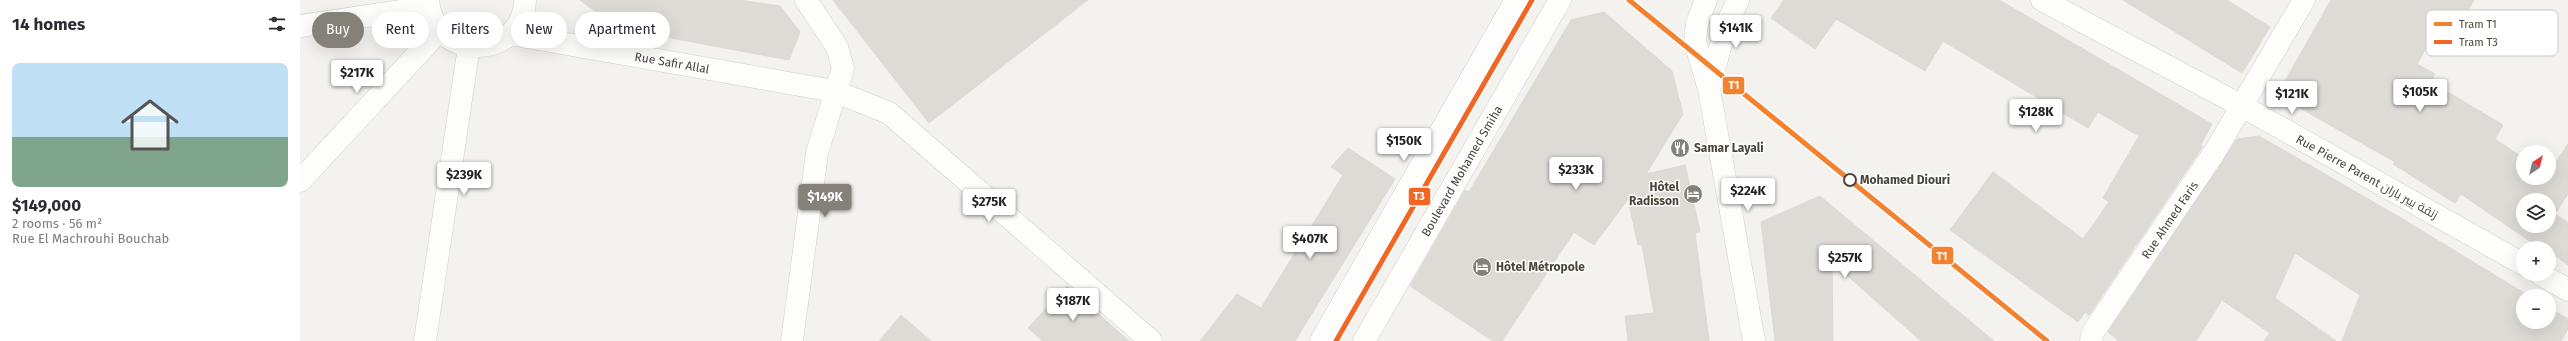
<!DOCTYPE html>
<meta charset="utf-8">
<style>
body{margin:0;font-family:"Fira Sans",Cairo,sans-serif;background:#f2f2f3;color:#2b2b33;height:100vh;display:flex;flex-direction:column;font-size:15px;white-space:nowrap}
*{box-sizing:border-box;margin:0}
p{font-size:13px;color:#7c7c81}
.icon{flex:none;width:22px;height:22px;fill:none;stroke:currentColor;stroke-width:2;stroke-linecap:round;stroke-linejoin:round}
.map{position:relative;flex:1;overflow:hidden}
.drawer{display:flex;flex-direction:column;background:#fff;width:300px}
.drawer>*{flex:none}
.top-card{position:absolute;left:12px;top:12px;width:380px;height:36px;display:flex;gap:8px}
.needle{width:26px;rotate:35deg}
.buttons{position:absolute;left:2216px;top:145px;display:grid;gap:8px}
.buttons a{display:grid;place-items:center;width:40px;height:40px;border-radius:50%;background:#fff;box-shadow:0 4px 16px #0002;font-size:20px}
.price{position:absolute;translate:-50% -34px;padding:0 9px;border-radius:4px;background:#fff;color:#222;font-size:13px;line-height:26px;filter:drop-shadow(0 1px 2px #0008)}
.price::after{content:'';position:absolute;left:50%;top:24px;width:12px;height:9px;margin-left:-6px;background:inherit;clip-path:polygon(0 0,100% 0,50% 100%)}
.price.selected{background:#868178;color:#fff}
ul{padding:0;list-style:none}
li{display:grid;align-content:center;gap:8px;height:212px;padding:0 12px}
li+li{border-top:1px solid #e1e1e2}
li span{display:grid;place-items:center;height:124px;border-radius:8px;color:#555}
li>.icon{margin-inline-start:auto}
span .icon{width:72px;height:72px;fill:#fffc;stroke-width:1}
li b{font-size:17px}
h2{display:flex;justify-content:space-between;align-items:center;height:48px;padding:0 12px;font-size:17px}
.chip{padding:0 14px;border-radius:18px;background:#fff;box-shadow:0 4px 16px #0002;font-size:14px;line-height:36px}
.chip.selected{background:#868178;color:#fff}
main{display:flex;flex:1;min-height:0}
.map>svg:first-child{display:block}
.building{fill:#dedbd6;stroke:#dcd9d4;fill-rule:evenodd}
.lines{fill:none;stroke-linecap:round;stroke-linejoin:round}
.minor-casing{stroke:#d2d0cb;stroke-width:23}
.minor{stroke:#fdfdfc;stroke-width:22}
.tram-1-casing{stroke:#fff;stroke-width:8}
.tram-2-casing{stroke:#fff;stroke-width:8}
.tram-1{stroke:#f38230;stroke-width:5}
.tram-2{stroke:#f26522;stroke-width:5}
.stop-dot{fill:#fff;stroke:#4b4439;stroke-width:2}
.labels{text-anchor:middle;stroke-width:3;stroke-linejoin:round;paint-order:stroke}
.street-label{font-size:12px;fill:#4b4439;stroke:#fff}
.poi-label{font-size:12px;font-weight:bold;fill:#4b4439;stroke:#fff;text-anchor:start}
.stop-label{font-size:12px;font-weight:bold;fill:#4b4439;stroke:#fff;text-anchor:start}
.key{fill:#fff;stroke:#c9c7c4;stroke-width:1}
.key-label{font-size:11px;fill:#4b4439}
.line-badge{stroke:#fff;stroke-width:1.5}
.badge-label{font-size:11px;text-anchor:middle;font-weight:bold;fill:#fff}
</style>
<main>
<section class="drawer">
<h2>14 homes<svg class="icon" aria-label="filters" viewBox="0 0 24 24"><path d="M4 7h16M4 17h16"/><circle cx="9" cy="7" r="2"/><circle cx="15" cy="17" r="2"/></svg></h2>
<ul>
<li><span style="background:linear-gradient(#bfe0f5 60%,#7fa58c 0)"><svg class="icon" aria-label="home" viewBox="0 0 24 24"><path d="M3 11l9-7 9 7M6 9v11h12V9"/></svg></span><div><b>$149,000</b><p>2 rooms · 56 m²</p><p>Rue El Machrouhi Bouchab</p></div></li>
</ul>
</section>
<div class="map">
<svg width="2268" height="341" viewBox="0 0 2268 341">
<rect width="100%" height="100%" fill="#f4f2ee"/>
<!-- building -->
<path class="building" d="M280,0H439L480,6L500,32L489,60L317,28Z
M533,0H788L629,123Z
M1484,0H1699L1912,124L1900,146H1903L1789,315L1785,312L1778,322L1650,230L1693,172L1783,239L1809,202L1803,198L1839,136L1798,112L1788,128L1643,41L1625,71L1536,19L1515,49L1471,18Z
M1823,0H1927L1970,27L1942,73Z
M2031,0H2174L2159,26L2144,17L2117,64L2135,74L2131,82L2203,125L2195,139L2223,158V178H2249V172L2268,144V194L2255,214L2268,223V265L2249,251V248H2244L2236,242L2234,244L2161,194L2155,203L2093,164L2095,162L1977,95ZM2223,200H2249V226H2223Z
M1304,12L1372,71L1383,114L1346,174L1385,165L1400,231L1395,233L1409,341H1328L1325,316L1354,313L1342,245H1338L1328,199L1294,245L1274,232L1202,341H1193L1110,286L1165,190L1169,192L1271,20Z
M1959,136L2101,218L2229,296H2223V322H2249V308L2268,319V329L2261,341H2042L2060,295L1995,253L1975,298L2036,341H1964L1970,333L1922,300L1896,341H1819L1808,332L1937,139Z
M1048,148L1095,179L995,341H900L937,294L961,308L1043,175L1031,167Z
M1520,196L1694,341H1621L1532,262L1533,341H1475L1461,222Z
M767,286L829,341H743L728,328Z
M601,315L631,341H579Z"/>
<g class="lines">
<defs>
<path id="minor" d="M128,0C133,63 224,60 225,0
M1406,0L1397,23L1395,42L1409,89L1454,341
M1742,0L1942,106L2223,264
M0,26L128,7
M210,34L534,91L589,113L851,341
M1409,88L1426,26L1438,0
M0,181L140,30
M2240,274L2268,290
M125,341L169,46
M492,341L517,153L543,68L537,47L506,0
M1021,341L1216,0
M1064,341L1260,0
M1791,341L1793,332L1914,153L2004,0"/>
</defs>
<!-- minor casing -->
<use href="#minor" class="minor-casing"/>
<!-- minor -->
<use href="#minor" class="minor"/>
<defs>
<path id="tram-1" d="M1329,0L1747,341"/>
<path id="tram-2" d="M1036,341L1232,0"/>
</defs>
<!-- tram-1 casing -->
<use href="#tram-1" class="tram-1-casing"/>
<!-- tram-2 casing -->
<use href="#tram-2" class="tram-2-casing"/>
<!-- tram-1 -->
<use href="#tram-1" class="tram-1"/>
<!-- tram-2 -->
<use href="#tram-2" class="tram-2"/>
</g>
<!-- icons -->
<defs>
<symbol id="restaurant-disc" viewBox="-11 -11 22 22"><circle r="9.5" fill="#868178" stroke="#fff"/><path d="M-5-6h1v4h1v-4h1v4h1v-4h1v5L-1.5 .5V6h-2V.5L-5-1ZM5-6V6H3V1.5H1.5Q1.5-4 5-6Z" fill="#fff"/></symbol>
<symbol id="hotel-disc" viewBox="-11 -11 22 22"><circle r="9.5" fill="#868178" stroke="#fff"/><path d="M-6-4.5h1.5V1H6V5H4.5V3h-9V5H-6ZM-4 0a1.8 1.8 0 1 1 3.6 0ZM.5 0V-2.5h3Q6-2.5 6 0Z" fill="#fff"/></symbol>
</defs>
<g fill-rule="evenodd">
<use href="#restaurant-disc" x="1369" y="137" width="22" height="22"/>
<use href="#hotel-disc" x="1382" y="183" width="22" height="22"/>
<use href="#hotel-disc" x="1171" y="256" width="22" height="22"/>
</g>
<!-- markers -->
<circle class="stop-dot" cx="1550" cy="180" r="6"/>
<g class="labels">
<!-- street labels -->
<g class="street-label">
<text transform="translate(372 63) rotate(10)" y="4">Rue Safir Allal</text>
<text transform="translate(1162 171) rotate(-60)" y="4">Boulevard Mohamed Smiha</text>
<text transform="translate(2067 177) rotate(29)" y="4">Rue Pierre Parent زنقة بيير باران</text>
<text transform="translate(1870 220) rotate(-56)" y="4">Rue Ahmed Faris</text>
</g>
<!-- poi labels -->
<g class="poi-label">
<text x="1394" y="152">Samar Layali</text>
<text x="1379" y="191" text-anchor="end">Hôtel<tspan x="1379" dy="14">Radisson</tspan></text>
<text x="1196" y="271">Hôtel Métropole</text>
</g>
<!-- stop labels -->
<g class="stop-label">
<text x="1560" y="184">Mohamed Diouri</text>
</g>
</g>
<!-- legend -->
<rect x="2126" y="10" width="132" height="46" rx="6" class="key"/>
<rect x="2134" y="22" width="18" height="4" fill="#f38230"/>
<rect x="2134" y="40" width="18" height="4" fill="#f26522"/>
<g class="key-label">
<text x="2159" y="28">Tram T1</text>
<text x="2159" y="46">Tram T3</text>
</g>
<g class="line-badge">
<rect x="1422" y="76" width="23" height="19" rx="4" fill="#f38230"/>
<rect x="1108" y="187" width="23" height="19" rx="4" fill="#f26522"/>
<rect x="1631" y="246" width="23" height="19" rx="4" fill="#f38230"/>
</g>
<g class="badge-label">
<text x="1434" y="89">T1</text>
<text x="1119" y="200">T3</text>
<text x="1642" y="260">T1</text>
</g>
</svg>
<div class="buttons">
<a><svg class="needle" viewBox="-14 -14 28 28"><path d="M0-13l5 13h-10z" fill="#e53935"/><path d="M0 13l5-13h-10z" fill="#7c7c81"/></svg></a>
<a><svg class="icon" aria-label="layers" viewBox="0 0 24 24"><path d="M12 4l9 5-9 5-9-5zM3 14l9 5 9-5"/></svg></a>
<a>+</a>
<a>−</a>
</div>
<b class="price" style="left:1436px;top:49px">$141K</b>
<b class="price" style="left:57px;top:94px">$217K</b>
<b class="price" style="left:2120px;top:113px">$105K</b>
<b class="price" style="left:1992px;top:115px">$121K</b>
<b class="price" style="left:1736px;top:133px">$128K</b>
<b class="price" style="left:1104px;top:162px">$150K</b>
<b class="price" style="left:1276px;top:191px">$233K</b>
<b class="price" style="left:164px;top:196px">$239K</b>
<b class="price" style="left:1448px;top:212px">$224K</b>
<b class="price selected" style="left:525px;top:218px">$149K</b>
<b class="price" style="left:689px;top:223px">$275K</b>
<b class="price" style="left:1010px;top:260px">$407K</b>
<b class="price" style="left:1545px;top:279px">$257K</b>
<b class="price" style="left:773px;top:322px">$187K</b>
<div class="top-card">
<a class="chip selected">Buy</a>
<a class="chip">Rent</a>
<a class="chip">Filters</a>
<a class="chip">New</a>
<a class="chip">Apartment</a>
</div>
</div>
</main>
